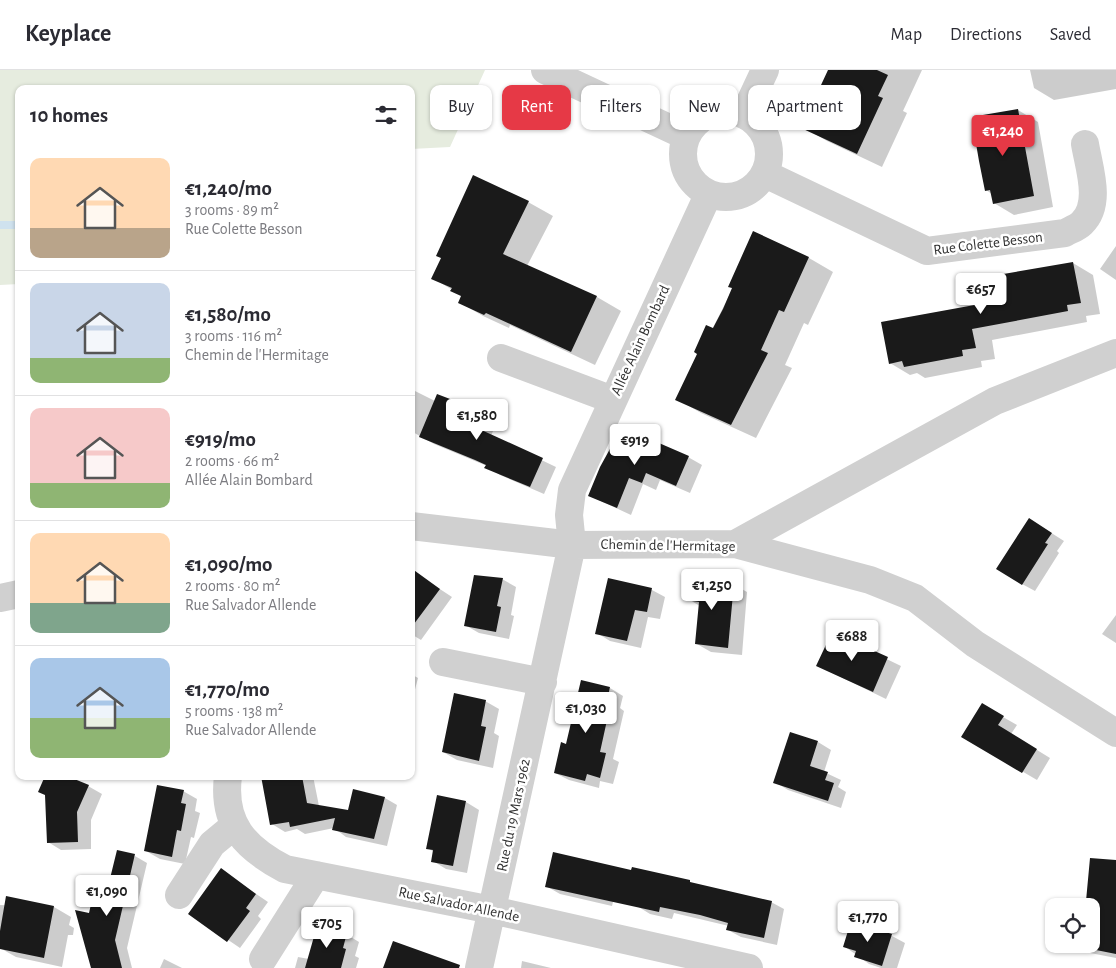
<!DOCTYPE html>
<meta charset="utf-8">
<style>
body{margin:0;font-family:"Alegreya Sans",sans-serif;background:#f2f2f3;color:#2b2b33;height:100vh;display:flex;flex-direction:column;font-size:19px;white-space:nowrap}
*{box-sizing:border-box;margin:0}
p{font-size:16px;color:#7c7c81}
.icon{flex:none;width:28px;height:28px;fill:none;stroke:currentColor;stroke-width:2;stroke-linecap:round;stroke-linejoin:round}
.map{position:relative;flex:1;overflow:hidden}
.sheet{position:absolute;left:15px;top:15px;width:400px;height:695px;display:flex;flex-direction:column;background:#fff;border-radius:10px;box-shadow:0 1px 4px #0004}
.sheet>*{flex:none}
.hud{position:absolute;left:430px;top:15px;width:475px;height:45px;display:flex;gap:10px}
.tools{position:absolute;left:1045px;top:828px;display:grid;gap:10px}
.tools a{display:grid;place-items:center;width:55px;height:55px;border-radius:10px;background:#fff;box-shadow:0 1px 4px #0004;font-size:25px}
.price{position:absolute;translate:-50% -42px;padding:0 11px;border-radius:5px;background:#fff;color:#222;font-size:16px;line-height:32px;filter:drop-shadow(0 1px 2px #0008)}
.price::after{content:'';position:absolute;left:50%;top:30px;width:15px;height:11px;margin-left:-8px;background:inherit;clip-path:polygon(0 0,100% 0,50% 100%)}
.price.selected{background:#e63946;color:#fff}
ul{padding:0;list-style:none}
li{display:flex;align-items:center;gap:15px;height:125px;padding:0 15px}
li+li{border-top:1px solid #e1e1e2}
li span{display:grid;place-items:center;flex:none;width:140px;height:100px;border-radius:10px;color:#555}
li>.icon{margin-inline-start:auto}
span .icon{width:60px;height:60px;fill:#fffc;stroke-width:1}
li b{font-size:21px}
h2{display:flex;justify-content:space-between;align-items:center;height:60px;padding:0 15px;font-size:21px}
.chip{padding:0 18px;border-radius:10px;background:#fff;box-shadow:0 1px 4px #0004;font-size:18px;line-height:45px}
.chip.selected{background:#e63946;color:#fff}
header{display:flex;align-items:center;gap:30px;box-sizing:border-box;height:70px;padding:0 25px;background:#fff;border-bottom:1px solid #e1e1e2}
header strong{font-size:24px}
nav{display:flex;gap:28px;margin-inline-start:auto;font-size:18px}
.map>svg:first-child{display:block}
.green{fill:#e6ecdf}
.shadow{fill:#0003}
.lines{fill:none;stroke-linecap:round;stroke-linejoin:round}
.stream{stroke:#cfe2ee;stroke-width:8}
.building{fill:#1a1a1a}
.minor{stroke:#d0d0d0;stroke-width:28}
.labels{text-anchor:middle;stroke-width:5;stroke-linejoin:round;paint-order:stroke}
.street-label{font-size:15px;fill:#333;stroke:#fff}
</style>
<header>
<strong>Keyplace</strong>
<nav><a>Map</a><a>Directions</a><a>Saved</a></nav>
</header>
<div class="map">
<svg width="1116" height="898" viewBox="0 0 1116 898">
<rect width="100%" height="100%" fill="#fff"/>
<!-- green -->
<path class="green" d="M0,0H485L450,77L411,79V19H19V214L0,215Z"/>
<!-- shadow -->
<path class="shadow" d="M834,0H922L903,41L907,43L882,97L827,71L803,57Z
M1030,0H1116V19L1054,30L1034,18Z
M1018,40L1038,52L1053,137L1014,145L994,133L992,124L986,120Z
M528,132L553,146L527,196L597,227L621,241L595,295L510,255L509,258L483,246L459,232L462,226L433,208L442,188Z
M754,162L809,188L833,202L808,255L804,253L785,295L792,298L756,368L701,343L677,329L733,218Z
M1116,176V210L1100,199Z
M1073,193L1093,205L1100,244L1086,246L1087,252L992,270L995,289L981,291L982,297L925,308L917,303L910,305L890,293L992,233L988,208Z
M411,319L435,331L483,343L497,351L491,366L556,397L544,424L500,405L487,396L434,374L411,361Z
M688,387L702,395L690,423L660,410L656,420L643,414L631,445L590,426L601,398Z
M1042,457L1064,471L1057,481L1059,483L1035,521L1022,514Z
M411,500L452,527L421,570L411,564Z
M502,509L516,517L511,545L514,546L509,569L479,563L465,555Z
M609,509L652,520L665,527L660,549L648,547L641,578L610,571L597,563Z
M733,514L747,522L742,585L711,582L697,574L700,536L688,529Z
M1116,545V573L1102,564Z
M833,563L901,596L886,629L818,596Z
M411,604L418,608L411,635Z
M610,618L623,626L620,638L624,641L613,689L619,692L613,714L600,711L599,718L569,710L555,703L567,675Z
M485,631L499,639L494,663L499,666L493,698L457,690L443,682Z
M982,635L1017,655L1011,664L1050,688L1037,710L963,667Z
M818,672L831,680L824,702L841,710L838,717L846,722L841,738L788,720L775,712Z
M262,706H313L319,736L349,742L385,728L397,735L387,776L346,767L334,758L305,764L297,759L285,762L272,754Z
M88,716L102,724L91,750V779L61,780L48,772Z
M183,721L197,729L195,741L200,743L194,768L191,767L185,794L160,789L146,781Z
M466,732L479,740L467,803L446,799L433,791L434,782L428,778Z
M135,786L147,793L127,878L132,898H92L105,834Z
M1092,789L1116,791V888L1085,882L1072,874H1091V836H1087Z
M221,800L268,832L258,846L261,849L240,878L190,844Z
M620,803L612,836L560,824L546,816Z
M771,832L784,839L777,875L741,867L728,860L729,856L674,843L672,849L650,844L637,836Z
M0,835L54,837L71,847L69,855L74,858L73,865H68L62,897L16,887L0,878Z
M852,852L892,866L905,873L897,898H881L869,894L844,876Z
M346,864L359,872L355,886L359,888L356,898H295L298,887L309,889Z
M164,889L182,898H160Z
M522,891L551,898H521Z"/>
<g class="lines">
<!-- stream -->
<path class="stream" d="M0,155H19"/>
</g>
<!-- building -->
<path class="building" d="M828,0H877L888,5L878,26L883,28L857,84L801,58Z
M1018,39L1034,126L993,134L990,120L985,121L979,91L974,62L980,60L977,46Z
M473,105L529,131L503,184L597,226L571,282L486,243L484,245L458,233L461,226L450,221L452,218L431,209L441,188L436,186Z
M753,161L809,187L784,242L779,240L761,280L768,283L731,355L675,330L697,284L694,282L706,255L713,258L723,239L732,218L728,217Z
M1073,192L1081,233L1067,235L1068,241L972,259L976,278L962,280L963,286L904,297L902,291L889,294L881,252L991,232L986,207Z
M437,324L484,342L477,358L543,388L530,417L484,398L486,395L475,390L419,367Z
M622,357L689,386L676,416L646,403L642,413L629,408L617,438L588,426L600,397Z
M1029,448L1052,463L1045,473L1048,474L1022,515L996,499Z
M411,498L440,519L411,558Z
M474,505L503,508L497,536L501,537L496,562L464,556Z
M608,508L652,518L647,542L635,540L627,571L595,564Z
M688,508L734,513L728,578L695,574L699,532L686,530Z
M832,562L888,587L873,622L816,596Z
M581,610L610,617L607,631L611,632L600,682L606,683L600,708L587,704L585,711L554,703L561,672L566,674Z
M454,623L486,630L481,656L486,657L479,691L442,682Z
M982,633L1004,646L998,655L1037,679L1022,703L961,667Z
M790,662L818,671L810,696L828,702L825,710L834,713L828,731L773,713Z
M45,706H67L89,715L77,742L78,772L47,773L45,725L38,722Z
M261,706H302L307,733L348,740L353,719L385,727L374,769L332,760L335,748L290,757L289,752L270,755Z
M157,715L184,720L181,733L186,734L181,761L177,760L172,787L144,781Z
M437,725L466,731L453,796L431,792L433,780L426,779Z
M117,780L135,784L115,870L122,898H91L75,840L89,843L92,830L104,833Z
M553,782L631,800L632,797L690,810V812L772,831L764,868L726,860L728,853L700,845L660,837L659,842L545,817Z
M1090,788L1116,790V884L1091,879V831H1086Z
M221,798L256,824L246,838L250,841L227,872L188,844Z
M6,826L54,836L44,888L0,879V861Z
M851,851L892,864L882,896L854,887L856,881L843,877Z
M317,856L347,863L343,878L346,879L341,898H305Z
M393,871L460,895L459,898H383Z"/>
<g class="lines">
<!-- minor -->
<path class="minor" d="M545,0L686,66
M683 84a43 43 0 1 1 86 0a43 43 0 1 1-86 0Z
M744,45L765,0
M765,104L927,181L1065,163C1070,160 1077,158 1082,153C1102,134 1089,98 1085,74
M501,288L613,330
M411,456L572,475L735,474L870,510L915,528L975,574L1116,663
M735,474L995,331L1116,283
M0,528L19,524
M443,592L543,612
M228,706C222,754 245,778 285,799L492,840L749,898
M179,825L212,774L235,755
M263,889L316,805
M479,898L572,475L569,445L572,420L708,125"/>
</g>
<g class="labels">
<!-- street labels -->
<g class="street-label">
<text transform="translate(988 173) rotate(-7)" y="5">Rue Colette Besson</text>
<text transform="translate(640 270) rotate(-65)" y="5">Allée Alain Bombard</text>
<text transform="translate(668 475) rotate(1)" y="5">Chemin de l'Hermitage</text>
<text transform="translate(513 745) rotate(-78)" y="5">Rue du 19 Mars 1962</text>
<text transform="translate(459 834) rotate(12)" y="5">Rue Salvador Allende</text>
</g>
</g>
</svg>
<div class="tools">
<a><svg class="icon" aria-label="locate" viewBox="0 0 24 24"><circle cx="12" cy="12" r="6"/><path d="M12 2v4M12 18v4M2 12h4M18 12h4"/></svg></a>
</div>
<b class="price selected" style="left:1003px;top:87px">€1,240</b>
<b class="price" style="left:981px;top:245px">€657</b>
<b class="price" style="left:477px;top:371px">€1,580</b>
<b class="price" style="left:635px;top:396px">€919</b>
<b class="price" style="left:712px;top:541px">€1,250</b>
<b class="price" style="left:852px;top:592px">€688</b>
<b class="price" style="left:586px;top:664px">€1,030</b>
<b class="price" style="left:107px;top:847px">€1,090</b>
<b class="price" style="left:868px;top:873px">€1,770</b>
<b class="price" style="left:327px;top:879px">€705</b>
<div class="hud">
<a class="chip">Buy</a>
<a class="chip selected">Rent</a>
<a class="chip">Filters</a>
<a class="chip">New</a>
<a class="chip">Apartment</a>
</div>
<section class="sheet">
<h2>10 homes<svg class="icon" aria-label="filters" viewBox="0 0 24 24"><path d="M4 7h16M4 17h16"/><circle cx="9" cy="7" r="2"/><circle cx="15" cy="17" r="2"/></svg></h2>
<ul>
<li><span style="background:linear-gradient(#ffd9b3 70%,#b9a48a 0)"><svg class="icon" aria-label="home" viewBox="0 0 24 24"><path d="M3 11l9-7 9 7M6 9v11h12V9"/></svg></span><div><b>€1,240/mo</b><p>3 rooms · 89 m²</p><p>Rue Colette Besson</p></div></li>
<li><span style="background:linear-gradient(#c9d6e8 75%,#8fb573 0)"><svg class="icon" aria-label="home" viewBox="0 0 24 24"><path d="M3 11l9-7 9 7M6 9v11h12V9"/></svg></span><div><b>€1,580/mo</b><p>3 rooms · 116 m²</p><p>Chemin de l'Hermitage</p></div></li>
<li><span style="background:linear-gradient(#f6c9c9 75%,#8fb573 0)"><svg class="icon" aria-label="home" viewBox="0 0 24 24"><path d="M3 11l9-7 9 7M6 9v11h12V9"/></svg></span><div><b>€919/mo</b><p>2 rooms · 66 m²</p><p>Allée Alain Bombard</p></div></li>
<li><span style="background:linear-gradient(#ffd9b3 70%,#7fa58c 0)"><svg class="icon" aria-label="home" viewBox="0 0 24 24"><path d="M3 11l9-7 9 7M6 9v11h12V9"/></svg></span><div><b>€1,090/mo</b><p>2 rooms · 80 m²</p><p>Rue Salvador Allende</p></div></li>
<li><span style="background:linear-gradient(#a9c7e8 60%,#8fb573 0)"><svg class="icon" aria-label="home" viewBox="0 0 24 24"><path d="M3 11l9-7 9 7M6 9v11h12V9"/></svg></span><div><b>€1,770/mo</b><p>5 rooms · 138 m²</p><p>Rue Salvador Allende</p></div></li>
</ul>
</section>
</div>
